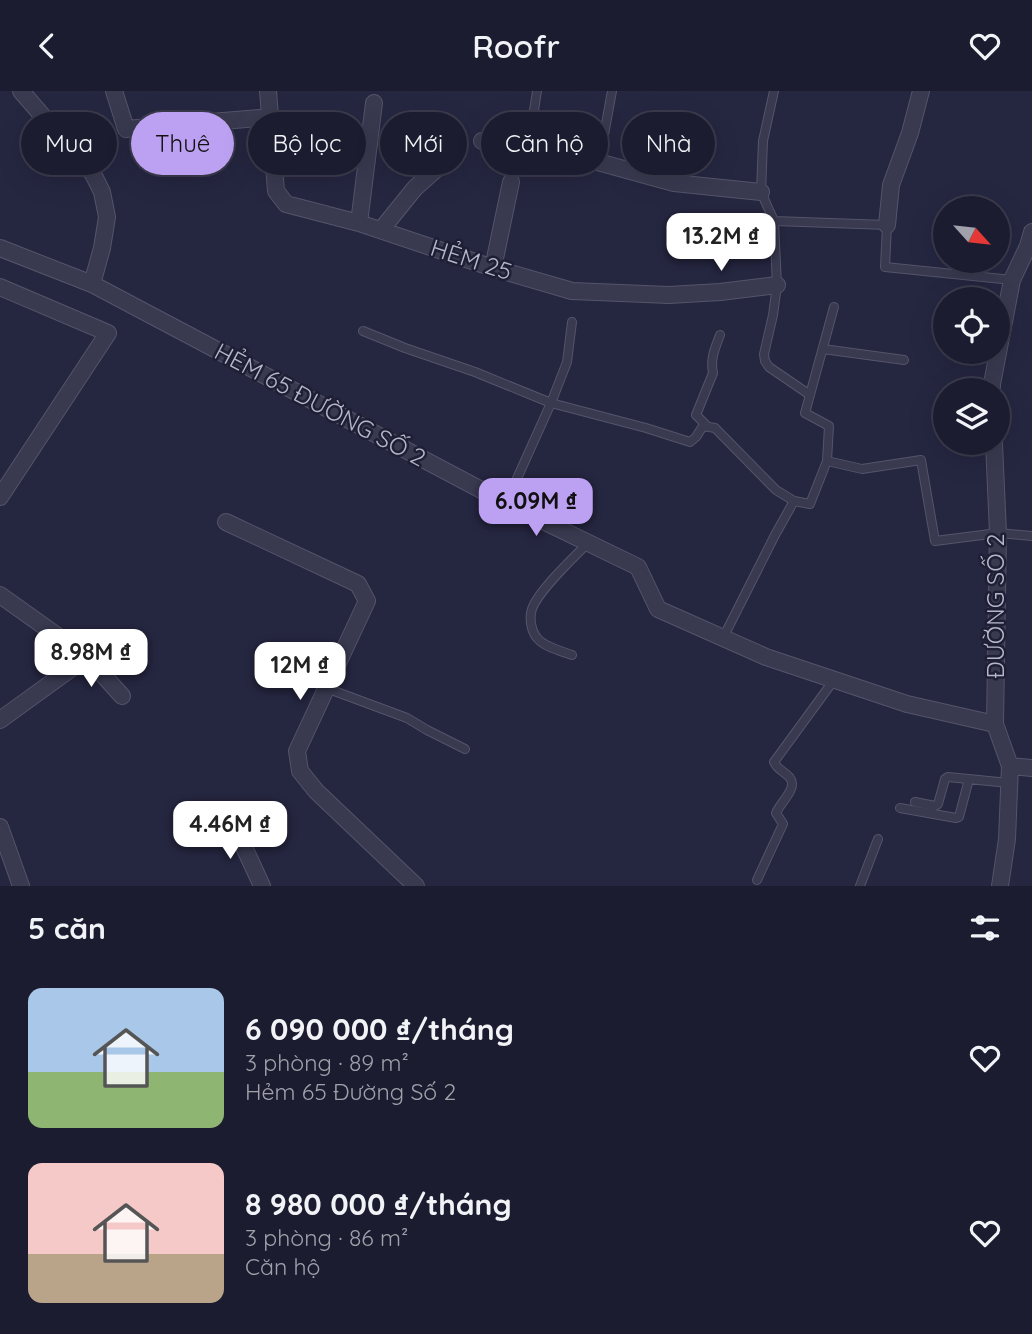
<!DOCTYPE html>
<html lang="vi">
<meta charset="utf-8">
<style>
body{margin:0;font-family:Quicksand,sans-serif;background:#252538;color:#f1f3f6;height:100vh;display:flex;flex-direction:column;font-size:26px;white-space:nowrap}
*{box-sizing:border-box;margin:0}
p{font-size:23px;color:#a0a1ab}
.icon{flex:none;width:38px;height:38px;fill:none;stroke:currentColor;stroke-width:2;stroke-linecap:round;stroke-linejoin:round}
.map{position:relative;height:795px;overflow:hidden}
.drawer{display:flex;flex-direction:column;background:#1c1c30;flex:1}
.drawer>*{flex:none}
.guide{position:absolute;left:21px;top:21px;width:990px;height:63px;display:flex;gap:14px}
.needle{width:46px;rotate:117deg}
.tools{position:absolute;left:933px;top:105px;display:grid;gap:14px}
.tools a{display:grid;place-items:center;width:77px;height:77px;border-radius:50%;background:#1c1c30;box-shadow:0 7px 28px #0002,0 0 0 2px #3a3a4c;font-size:35px}
.price{position:absolute;translate:-50% -60px;padding:0 16px;border-radius:14px;background:#fff;color:#222;font-size:23px;line-height:46px;filter:drop-shadow(0 2px 4px #0008)}
.price::after{content:'';position:absolute;left:50%;top:42px;width:21px;height:16px;margin-left:-10px;background:inherit;clip-path:polygon(0 0,100% 0,50% 100%)}
.price.selected{background:#bca0f2;color:#111}
ul{padding:0;list-style:none}
li{display:flex;align-items:center;gap:21px;height:175px;padding:0 28px}
li span{display:grid;place-items:center;flex:none;width:196px;height:140px;border-radius:14px;color:#555}
li>.icon{margin-inline-start:auto}
span .icon{width:84px;height:84px;fill:#fffc;stroke-width:1}
li b{font-size:30px}
h2{display:flex;justify-content:space-between;align-items:center;height:84px;padding:0 28px;font-size:30px}
.tag{padding:0 24px;border-radius:32px;background:#1c1c30;box-shadow:0 7px 28px #0002,0 0 0 2px #3a3a4c;font-size:24px;line-height:63px}
.tag.selected{background:#bca0f2;color:#111}
header{display:flex;justify-content:space-between;align-items:center;height:91px;padding:0 28px;background:#1c1c30;font-size:32px;font-weight:600}
.map>svg:first-child{display:block}
.lines{fill:none;stroke-linecap:round;stroke-linejoin:round}
.lane-casing{stroke:#54556a;stroke-width:10}
.street-casing{stroke:#54556a;stroke-width:18}
.lane{stroke:#393a50;stroke-width:8}
.street{stroke:#393a50;stroke-width:16}
.labels{text-anchor:middle;stroke-width:5;stroke-linejoin:round;paint-order:stroke}
.street-label{font-size:24px;fill:#b6b6ca;stroke:#1e1e35}
</style>
<header><svg class="icon" aria-label="back" viewBox="0 0 24 24"><path d="M15 5l-7 7 7 7"/></svg>Roofr<svg class="icon" aria-label="heart" viewBox="0 0 24 24"><path d="M12 20l-8-8c-3-5 5-10 8-4 3-6 11-1 8 4z"/></svg></header>
<div class="map">
<svg width="1032" height="795" viewBox="0 0 1032 795">
<rect width="100%" height="100%" fill="#252640"/>
<g class="lines">
<defs>
<path id="lane" d="M774,0L763,50L761,101L774,130L777,194L773,224L764,263L765,270L769,276L810,304
M529,52L537,0
M599,71L612,0
M774,130L887,134L885,176L1012,189
M572,231L567,271L551,312L646,337L690,351L696,346L703,335L715,337L776,399L794,410L810,413L827,370L829,335L805,322L834,216
M363,240L405,257L475,281L551,312L506,412
M823,258L904,269
M707,335L696,324L713,282C710,268 715,257 720,244
M827,370L862,378L921,369L935,450L998,442L1032,445
M723,547L775,444L794,410
M572,564C561,560 545,556 538,548C531,541 529,527 532,518C538,500 573,467 588,452
M326,597L407,627L427,639L465,658
M915,711L935,715L938,713L945,688L948,686L1009,692
M900,717L956,727L959,726L969,688
M757,789L783,733L776,722C780,712 798,697 790,687C785,680 778,680 774,671L834,589
M860,795L878,748"/>
<path id="street" d="M21,0L93,83L102,101L107,126L102,157L92,193
M114,0L126,38L271,26
M268,0L276,100L286,113L359,132L493,177L572,200L669,204L720,201L777,194
M482,50L529,52L674,92L761,101
M359,132L374,12
M887,134L891,94L910,42L921,0
M381,139L415,97L451,65
M0,157L92,193L506,412L638,476L658,518L766,566L907,613L995,633
M493,177L511,91
M0,196L108,242L0,406
M992,299V293L1012,189L1028,155L1032,141
M994,352L998,442L995,633L1010,675L1007,748L1000,795
M226,431L358,493L367,510L297,660L300,680L316,700L416,795
M0,504L87,566L0,629
M87,566L122,605
M1010,675L1032,677
M232,730L262,795
M0,736L21,795"/>
</defs>
<!-- lane casing -->
<use href="#lane" class="lane-casing"/>
<!-- street casing -->
<use href="#street" class="street-casing"/>
<!-- lane -->
<use href="#lane" class="lane"/>
<!-- street -->
<use href="#street" class="street"/>
</g>
<g class="labels">
<!-- street labels -->
<g class="street-label">
<text transform="translate(471 169) rotate(18)" y="8">HẺM 25</text>
<text transform="translate(320 314) rotate(28)" y="8">HẺM 65 ĐƯỜNG SỐ 2</text>
<text transform="translate(996 515) rotate(-90)" y="8">ĐƯỜNG SỐ 2</text>
</g>
</g>
</svg>
<div class="tools">
<a><svg class="needle" viewBox="-14 -14 28 28"><path d="M0-13l5 13h-10z" fill="#e53935"/><path d="M0 13l5-13h-10z" fill="#a0a1ab"/></svg></a>
<a><svg class="icon" aria-label="locate" viewBox="0 0 24 24"><circle cx="12" cy="12" r="6"/><path d="M12 2v4M12 18v4M2 12h4M18 12h4"/></svg></a>
<a><svg class="icon" aria-label="layers" viewBox="0 0 24 24"><path d="M12 4l9 5-9 5-9-5zM3 14l9 5 9-5"/></svg></a>
</div>
<b class="price" style="left:721px;top:182px">13.2M ₫</b>
<b class="price selected" style="left:536px;top:447px">6.09M ₫</b>
<b class="price" style="left:91px;top:598px">8.98M ₫</b>
<b class="price" style="left:300px;top:611px">12M ₫</b>
<b class="price" style="left:230px;top:770px">4.46M ₫</b>
<div class="guide">
<a class="tag">Mua</a>
<a class="tag selected">Thuê</a>
<a class="tag">Bộ lọc</a>
<a class="tag">Mới</a>
<a class="tag">Căn hộ</a>
<a class="tag">Nhà</a>
</div>
</div>
<section class="drawer">
<h2>5 căn<svg class="icon" aria-label="filters" viewBox="0 0 24 24"><path d="M4 7h16M4 17h16"/><circle cx="9" cy="7" r="2"/><circle cx="15" cy="17" r="2"/></svg></h2>
<ul>
<li><span style="background:linear-gradient(#a9c7e8 60%,#8fb573 0)"><svg class="icon" aria-label="home" viewBox="0 0 24 24"><path d="M3 11l9-7 9 7M6 9v11h12V9"/></svg></span><div><b>6 090 000 ₫/tháng</b><p>3 phòng · 89 m²</p><p>Hẻm 65 Đường Số 2</p></div><svg class="icon" aria-label="heart" viewBox="0 0 24 24"><path d="M12 20l-8-8c-3-5 5-10 8-4 3-6 11-1 8 4z"/></svg></li>
<li><span style="background:linear-gradient(#f6c9c9 65%,#b9a48a 0)"><svg class="icon" aria-label="home" viewBox="0 0 24 24"><path d="M3 11l9-7 9 7M6 9v11h12V9"/></svg></span><div><b>8 980 000 ₫/tháng</b><p>3 phòng · 86 m²</p><p>Căn hộ</p></div><svg class="icon" aria-label="heart" viewBox="0 0 24 24"><path d="M12 20l-8-8c-3-5 5-10 8-4 3-6 11-1 8 4z"/></svg></li>
</ul>
</section>
